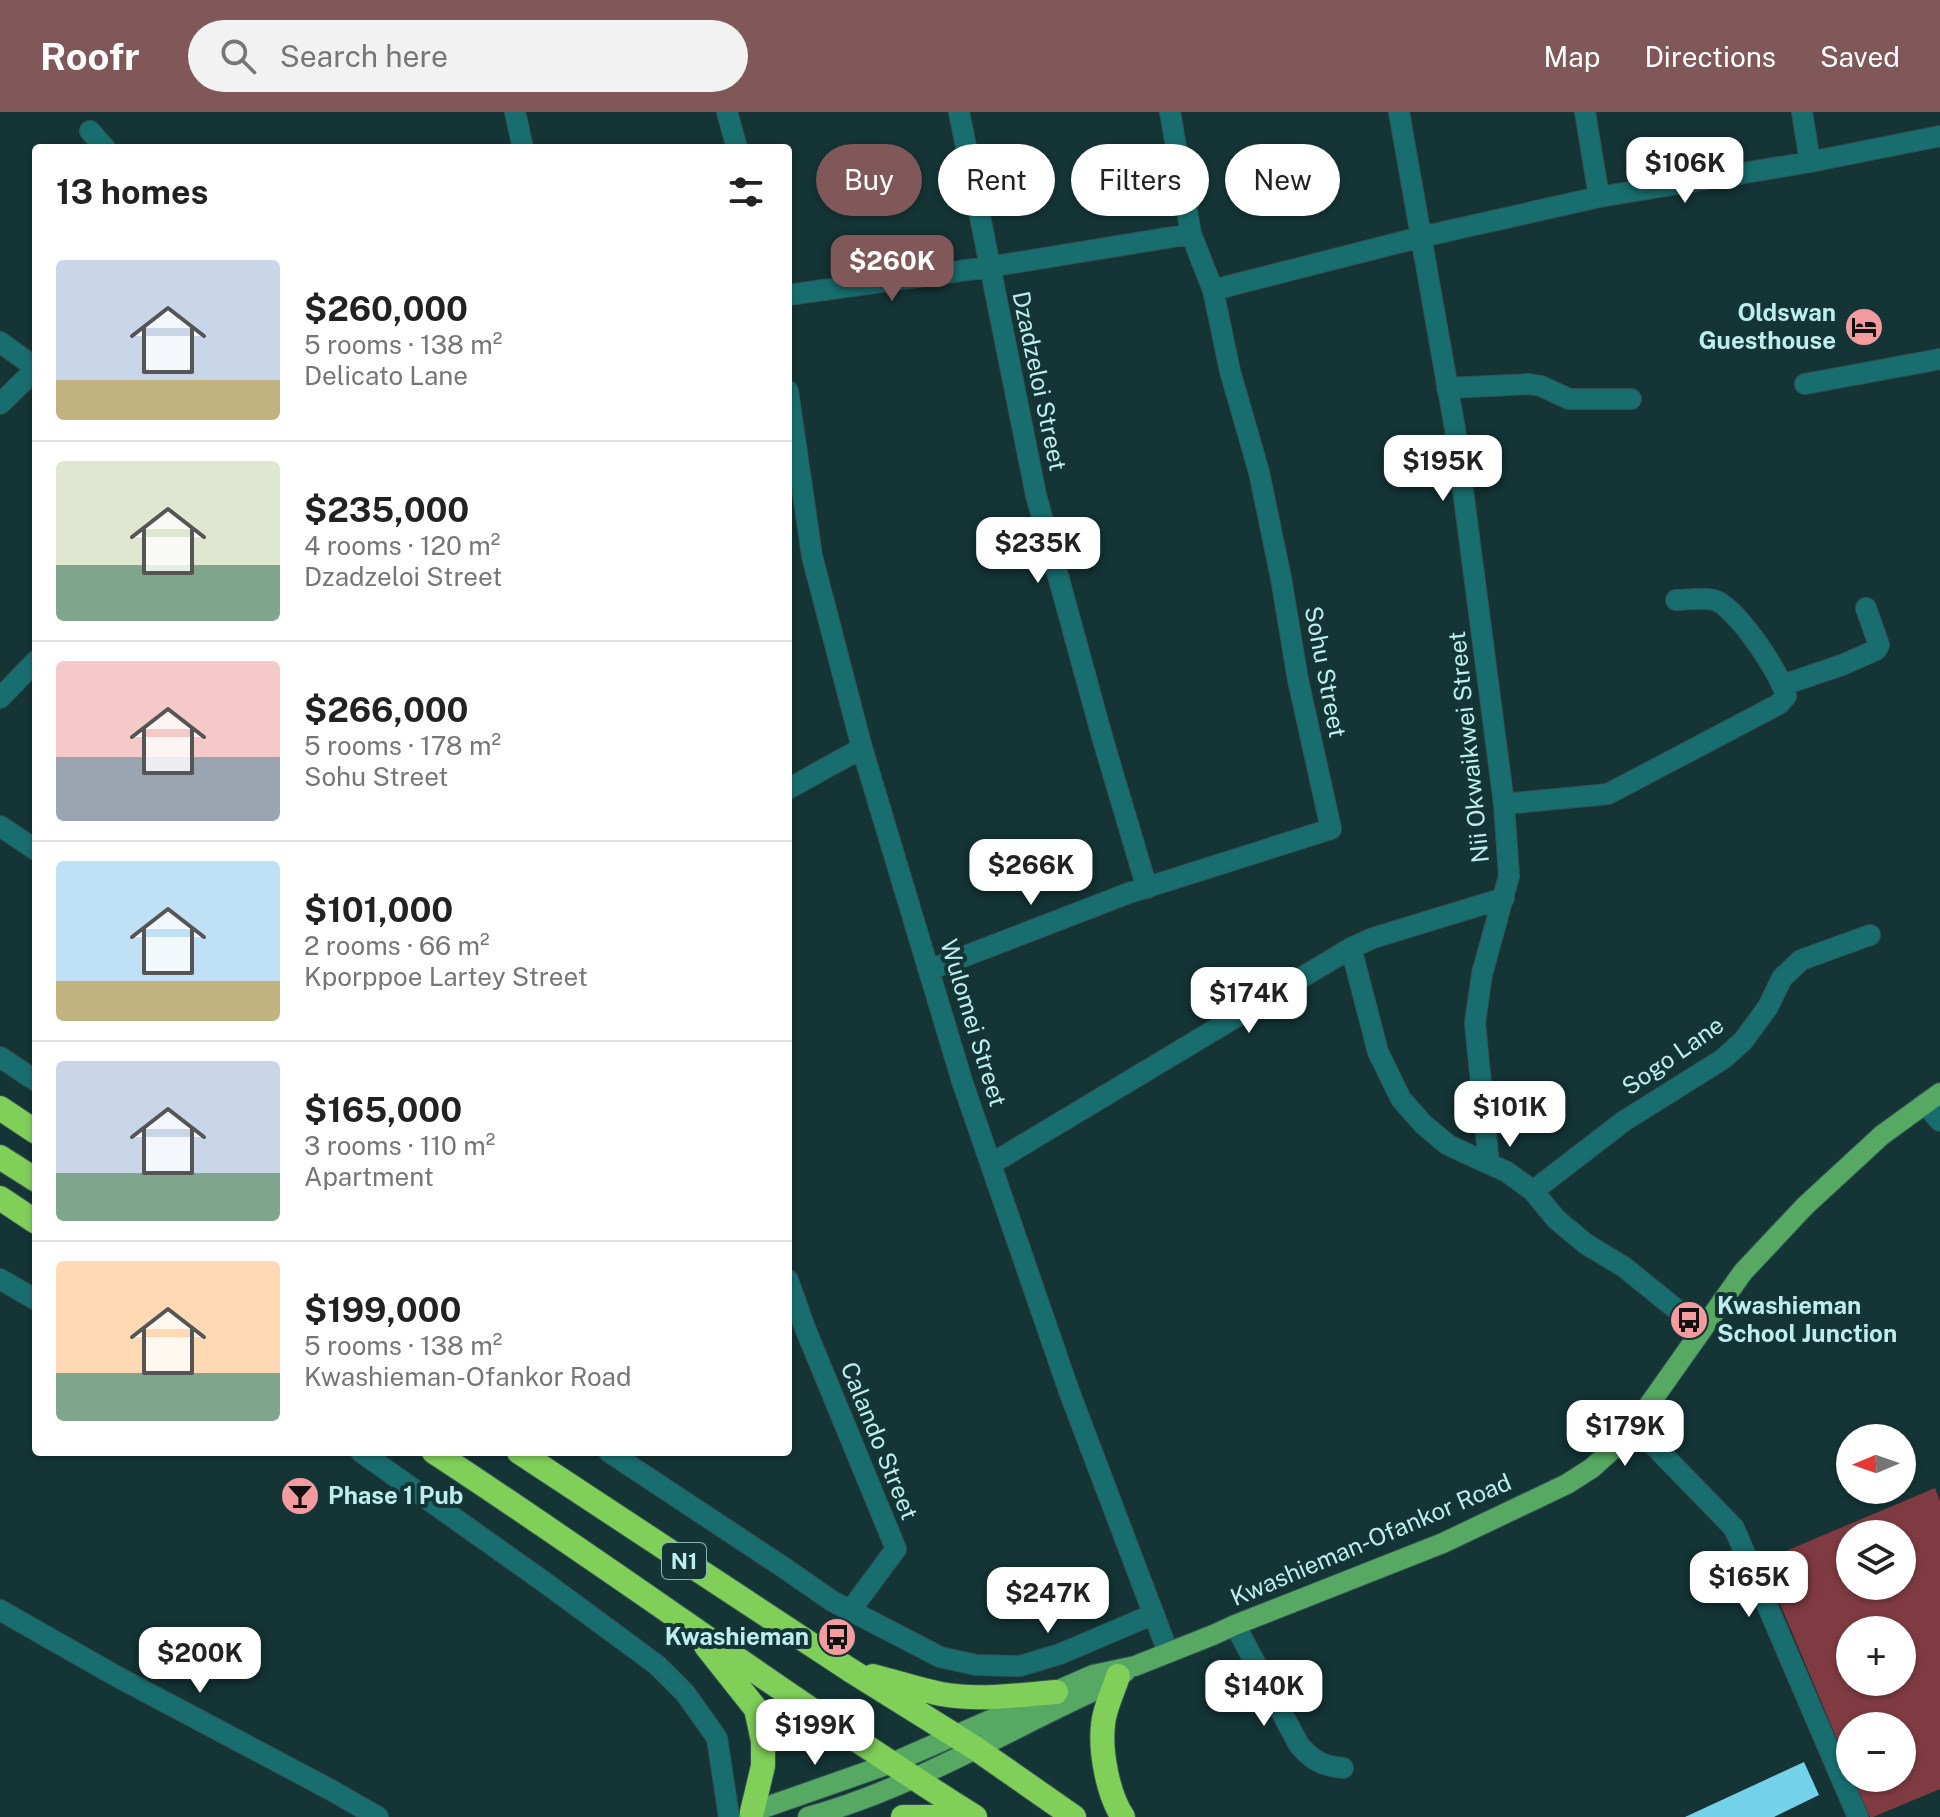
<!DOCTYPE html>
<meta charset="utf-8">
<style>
body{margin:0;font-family:"Public Sans",sans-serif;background:#f2f2f2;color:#222;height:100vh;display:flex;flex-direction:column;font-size:30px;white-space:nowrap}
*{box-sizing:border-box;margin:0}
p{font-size:26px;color:#767676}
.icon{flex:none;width:44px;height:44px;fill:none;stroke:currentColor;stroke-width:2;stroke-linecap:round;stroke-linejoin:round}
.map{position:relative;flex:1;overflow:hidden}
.panel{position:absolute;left:32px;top:32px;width:760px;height:1312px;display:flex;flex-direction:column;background:#fff;border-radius:8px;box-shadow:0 2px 6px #0004}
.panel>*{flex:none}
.guide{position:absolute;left:816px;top:32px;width:760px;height:72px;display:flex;gap:16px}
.needle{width:52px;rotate:268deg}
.buttons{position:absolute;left:1836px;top:1312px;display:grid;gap:16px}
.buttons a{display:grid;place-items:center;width:80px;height:80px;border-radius:50%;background:#fff;box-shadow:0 2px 6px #0004;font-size:40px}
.price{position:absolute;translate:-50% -68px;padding:0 18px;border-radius:16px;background:#fff;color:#222;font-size:26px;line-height:52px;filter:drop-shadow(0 2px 4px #0008)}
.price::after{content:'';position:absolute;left:50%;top:48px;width:24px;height:18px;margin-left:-12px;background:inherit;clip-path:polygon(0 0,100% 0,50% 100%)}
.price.on{background:#80585a;color:#fff}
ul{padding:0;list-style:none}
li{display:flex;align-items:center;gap:24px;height:200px;padding:0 24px}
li+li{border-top:2px solid #e0e0e0}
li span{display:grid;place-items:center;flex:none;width:224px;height:160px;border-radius:8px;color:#555}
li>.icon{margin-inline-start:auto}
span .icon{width:96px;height:96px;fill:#fffc;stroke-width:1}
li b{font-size:34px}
h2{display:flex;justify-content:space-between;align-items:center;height:96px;padding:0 24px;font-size:34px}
.pill{padding:0 28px;border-radius:36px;background:#fff;box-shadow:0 2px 6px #0004;font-size:28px;line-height:72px}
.pill.on{background:#80585a;color:#fff}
header{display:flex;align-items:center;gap:48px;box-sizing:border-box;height:112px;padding:0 40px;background:#80585a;color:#fff}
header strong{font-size:38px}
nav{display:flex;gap:44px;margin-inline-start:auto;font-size:28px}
.search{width:560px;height:72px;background:#f2f2f2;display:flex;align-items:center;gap:20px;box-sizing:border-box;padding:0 28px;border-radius:44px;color:#767676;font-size:30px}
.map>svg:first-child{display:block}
.green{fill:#7f3b41;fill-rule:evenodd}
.building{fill:#73d2ea}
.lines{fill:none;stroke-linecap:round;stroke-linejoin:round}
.minor-casing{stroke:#315253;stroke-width:22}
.major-casing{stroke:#315253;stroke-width:22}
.highway-casing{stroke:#315253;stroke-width:26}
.minor{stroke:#186e6f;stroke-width:20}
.major{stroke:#56a862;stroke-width:20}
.highway{stroke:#7fcf59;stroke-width:24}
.labels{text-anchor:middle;stroke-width:8;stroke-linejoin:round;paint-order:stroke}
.shield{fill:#143435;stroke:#8bb6b6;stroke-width:2}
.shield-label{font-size:22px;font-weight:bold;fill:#beeded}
.poi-label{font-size:24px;font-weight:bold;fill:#beeded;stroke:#143435;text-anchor:end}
.street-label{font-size:24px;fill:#beeded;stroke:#143435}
</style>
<header>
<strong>Roofr</strong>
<div class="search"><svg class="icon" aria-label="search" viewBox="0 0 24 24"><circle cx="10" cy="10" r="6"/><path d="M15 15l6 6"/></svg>Search here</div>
<nav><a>Map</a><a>Directions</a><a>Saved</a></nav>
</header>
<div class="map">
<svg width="1940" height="1705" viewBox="0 0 1940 1705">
<rect width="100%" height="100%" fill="#143435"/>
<!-- green -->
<path class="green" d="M1935,1376L1940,1389V1677L1873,1705H1870L1853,1666H1902V1614H1850V1658L1762,1449ZM1850,1422H1902V1474H1850ZM1850,1518H1902V1570H1850Z"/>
<!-- building -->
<path class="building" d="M1804,1650L1819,1683L1774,1705H1685Z"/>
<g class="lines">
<defs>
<path id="minor" d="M515,0L523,36
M727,0L737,36
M959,0L1036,383L1103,628L1147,776
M1399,0L1455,317L1504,692L1509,764L1482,862L1475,911L1489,1052
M1585,0L1599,85
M1802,0L1810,50
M90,19L105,36
M1213,178L1421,125L1599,85L1810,50L1940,24
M788,183L989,155L1191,122
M0,230L36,256
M1805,272L1940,247
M1447,276L1529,272L1541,274L1569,287H1631
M788,279L812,444L862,636L962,969L1069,1279L1168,1540
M0,292L36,257
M1783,573L1842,553L1876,538L1879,533L1866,496
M0,586L36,549
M788,677L862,636
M1504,692L1608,682L1779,592L1786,584C1781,562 1736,494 1714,488C1703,485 1688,488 1676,488
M0,714L36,738
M1351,836L1378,940L1401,987L1423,1012L1448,1033L1507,1060L1533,1079L1556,1107L1586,1132L1624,1155L1702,1218
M929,858L1129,781L1331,717L1298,568L1281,466L1259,360L1230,259L1213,178L1191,122L1170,0
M0,945L36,969
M1925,992L1940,1009
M991,1052L1351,836L1373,826L1504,786
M1533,1079L1624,1009L1723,947L1743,929L1768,895L1782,866L1801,848L1870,823
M0,1167L36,1188
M788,1168L805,1216L896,1437L850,1499
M1634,1313L1734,1416L1858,1705
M361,1340L547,1472L657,1553L685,1581L717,1626L729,1705
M609,1340L783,1455L832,1489L940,1545L976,1553L1020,1554L1060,1542L1154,1502
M0,1498L116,1564L331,1678L378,1705
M1235,1513L1299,1633C1312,1648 1322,1654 1343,1656"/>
<path id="major" d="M749,1705L752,1700L892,1651L1093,1563L1135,1554L1213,1523L1235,1513L1443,1431L1567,1372L1592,1356L1614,1336L1639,1307L1743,1160L1805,1094L1882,1023L1940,981
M808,1705C910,1677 1002,1621 1098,1577L1125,1560"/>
<path id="highway" d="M0,996L36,1020
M0,1045L36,1068
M0,1086L36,1110
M434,1340C616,1459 791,1589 975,1705
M519,1340L850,1558L975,1636L1074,1705
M706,1534L756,1597L763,1629V1654L752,1700
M873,1564C895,1570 918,1577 941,1582C978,1589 1018,1583 1056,1580
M1118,1564C1113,1580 1104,1597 1103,1613C1100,1640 1108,1683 1123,1705
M903,1705H955"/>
</defs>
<!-- minor casing -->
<use href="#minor" class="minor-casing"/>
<!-- major casing -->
<use href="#major" class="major-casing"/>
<!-- highway casing -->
<use href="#highway" class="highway-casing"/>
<!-- minor -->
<use href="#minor" class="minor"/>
<!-- major -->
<use href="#major" class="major"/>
<!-- highway -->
<use href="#highway" class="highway"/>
</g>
<!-- icons -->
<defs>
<symbol id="hotel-disc" viewBox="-11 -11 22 22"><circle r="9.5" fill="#f49b9f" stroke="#143435"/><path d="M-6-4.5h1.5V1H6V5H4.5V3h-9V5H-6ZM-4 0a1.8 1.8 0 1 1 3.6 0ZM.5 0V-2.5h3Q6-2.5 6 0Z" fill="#111"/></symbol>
<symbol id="bus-disc" viewBox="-11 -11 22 22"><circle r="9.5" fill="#f49b9f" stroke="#143435"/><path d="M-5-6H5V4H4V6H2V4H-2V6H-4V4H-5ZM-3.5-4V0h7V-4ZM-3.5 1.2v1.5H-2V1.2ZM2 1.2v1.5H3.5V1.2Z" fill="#111"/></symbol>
<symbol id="bar-disc" viewBox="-11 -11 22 22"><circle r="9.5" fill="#f49b9f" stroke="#143435"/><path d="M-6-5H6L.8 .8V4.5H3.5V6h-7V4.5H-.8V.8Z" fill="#111"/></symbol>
</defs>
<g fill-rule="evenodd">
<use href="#hotel-disc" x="1842" y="193" width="44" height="44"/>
<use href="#bus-disc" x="1667" y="1186" width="44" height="44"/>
<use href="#bar-disc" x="278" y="1362" width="44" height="44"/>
<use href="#bus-disc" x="815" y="1503" width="44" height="44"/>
</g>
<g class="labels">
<!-- shield labels -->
<rect class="shield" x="662" y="1431" width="44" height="36" rx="6"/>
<g class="shield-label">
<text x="684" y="1457">N1</text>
</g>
<!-- poi labels -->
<g class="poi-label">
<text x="1836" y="209">Oldswan<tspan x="1836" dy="28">Guesthouse</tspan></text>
<text x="1717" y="1202" text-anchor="start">Kwashieman<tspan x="1717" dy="28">School Junction</tspan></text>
<text x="328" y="1392" text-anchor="start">Phase 1 Pub</text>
<text x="809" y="1533">Kwashieman</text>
</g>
<!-- street labels -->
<g class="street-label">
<text transform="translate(1039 269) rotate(78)" y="8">Dzadzeloi Street</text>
<text transform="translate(1325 560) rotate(79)" y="8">Sohu Street</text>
<text transform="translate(1469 635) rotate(-96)" y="8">Nii Okwaikwei Street</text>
<text transform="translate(973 911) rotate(73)" y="8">Wulomei Street</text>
<text transform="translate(1673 944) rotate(-35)" y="8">Sogo Lane</text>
<text transform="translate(879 1329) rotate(68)" y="8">Calando Street</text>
<text transform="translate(1371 1428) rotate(-23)" y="8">Kwashieman-Ofankor Road</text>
</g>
</g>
</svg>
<div class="buttons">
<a><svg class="needle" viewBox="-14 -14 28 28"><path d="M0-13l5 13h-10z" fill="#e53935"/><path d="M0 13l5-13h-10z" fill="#767676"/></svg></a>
<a><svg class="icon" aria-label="layers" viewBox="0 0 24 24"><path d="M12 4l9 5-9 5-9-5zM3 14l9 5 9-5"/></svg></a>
<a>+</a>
<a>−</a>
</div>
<b class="price" style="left:1685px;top:93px">$106K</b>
<b class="price on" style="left:892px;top:191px">$260K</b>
<b class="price" style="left:1443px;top:391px">$195K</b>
<b class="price" style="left:1038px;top:473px">$235K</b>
<b class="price" style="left:1031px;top:795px">$266K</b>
<b class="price" style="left:1249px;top:923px">$174K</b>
<b class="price" style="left:1510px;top:1037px">$101K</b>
<b class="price" style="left:1625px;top:1356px">$179K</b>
<b class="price" style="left:1749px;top:1507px">$165K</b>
<b class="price" style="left:1048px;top:1523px">$247K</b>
<b class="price" style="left:200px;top:1583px">$200K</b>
<b class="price" style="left:1264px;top:1616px">$140K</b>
<b class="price" style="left:815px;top:1655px">$199K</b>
<div class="guide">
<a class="pill on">Buy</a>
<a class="pill">Rent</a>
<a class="pill">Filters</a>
<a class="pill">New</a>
</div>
<section class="panel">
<h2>13 homes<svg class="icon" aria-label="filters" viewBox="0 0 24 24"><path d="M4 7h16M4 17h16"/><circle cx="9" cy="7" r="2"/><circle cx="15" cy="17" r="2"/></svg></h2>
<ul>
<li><span style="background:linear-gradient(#c9d6e8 75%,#c2b280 0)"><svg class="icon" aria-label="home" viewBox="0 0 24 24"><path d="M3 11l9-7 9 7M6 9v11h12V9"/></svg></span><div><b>$260,000</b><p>5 rooms · 138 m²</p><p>Delicato Lane</p></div></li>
<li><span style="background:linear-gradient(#dfe7d0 65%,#7fa58c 0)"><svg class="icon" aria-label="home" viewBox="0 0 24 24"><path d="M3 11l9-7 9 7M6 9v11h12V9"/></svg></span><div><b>$235,000</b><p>4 rooms · 120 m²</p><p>Dzadzeloi Street</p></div></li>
<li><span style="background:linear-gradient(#f6c9c9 60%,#9aa5b1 0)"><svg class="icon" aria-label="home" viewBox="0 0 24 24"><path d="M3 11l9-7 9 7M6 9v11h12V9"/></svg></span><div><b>$266,000</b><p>5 rooms · 178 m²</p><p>Sohu Street</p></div></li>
<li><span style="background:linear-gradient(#bfe0f5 75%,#c2b280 0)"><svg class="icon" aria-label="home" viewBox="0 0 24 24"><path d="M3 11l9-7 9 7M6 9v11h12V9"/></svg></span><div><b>$101,000</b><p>2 rooms · 66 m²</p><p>Kporppoe Lartey Street</p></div></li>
<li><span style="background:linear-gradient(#c9d6e8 70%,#7fa58c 0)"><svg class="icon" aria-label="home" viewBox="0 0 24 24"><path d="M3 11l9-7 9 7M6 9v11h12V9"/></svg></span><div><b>$165,000</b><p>3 rooms · 110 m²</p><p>Apartment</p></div></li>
<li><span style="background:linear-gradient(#ffd9b3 70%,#7fa58c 0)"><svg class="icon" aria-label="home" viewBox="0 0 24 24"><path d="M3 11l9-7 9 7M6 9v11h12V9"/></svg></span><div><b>$199,000</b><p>5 rooms · 138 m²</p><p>Kwashieman-Ofankor Road</p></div></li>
</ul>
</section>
</div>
